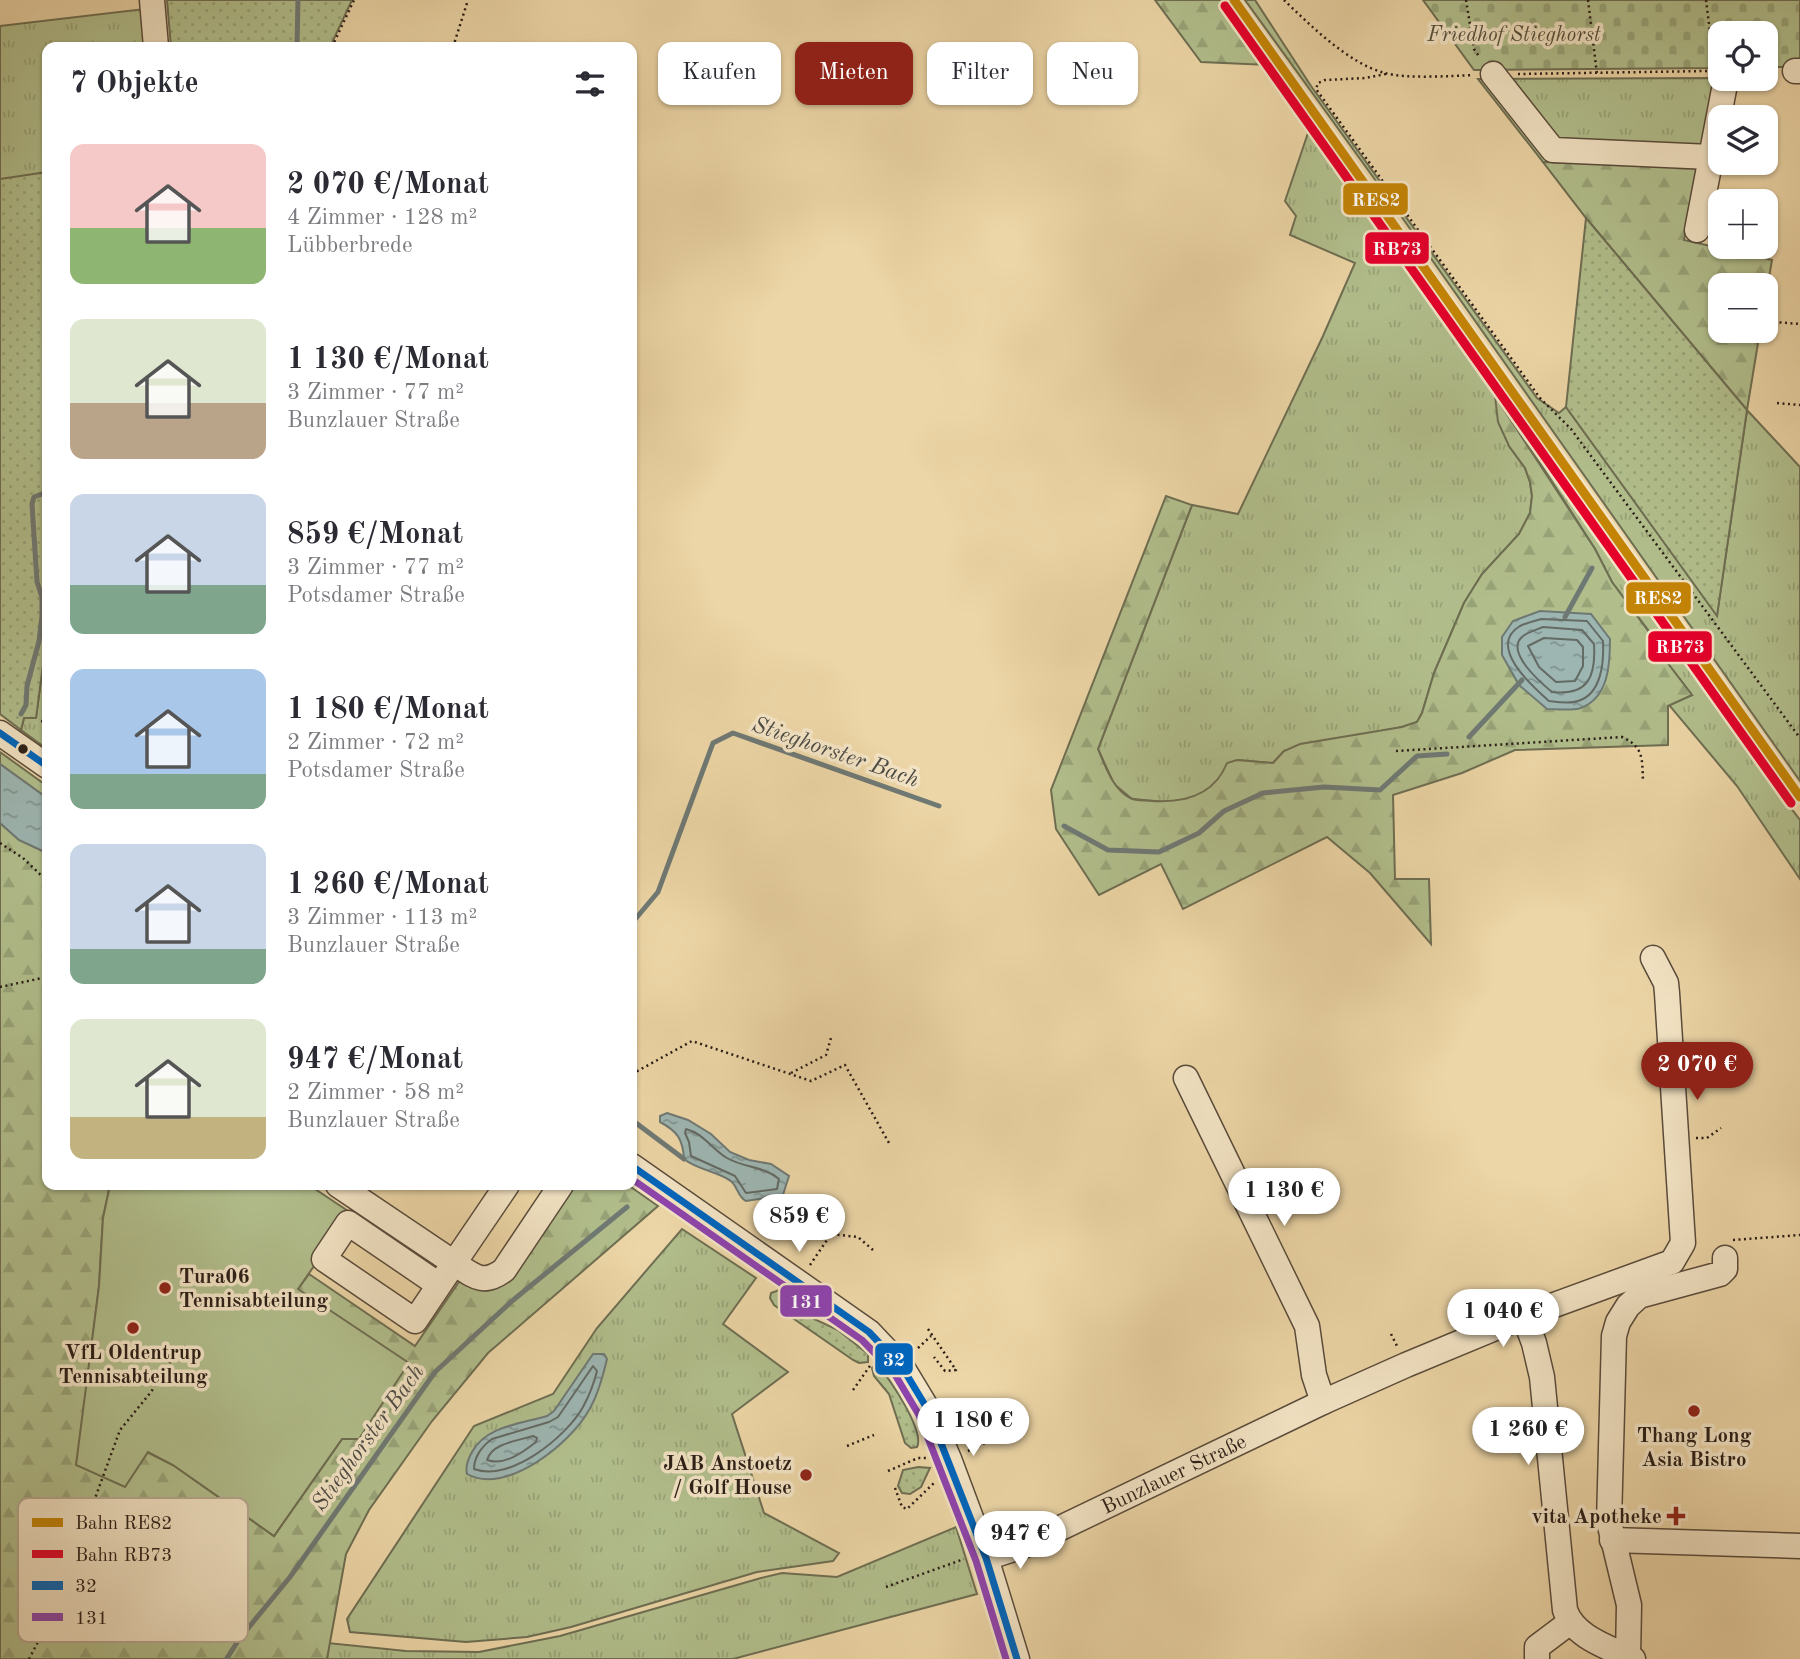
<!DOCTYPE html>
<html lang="de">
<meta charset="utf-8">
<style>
body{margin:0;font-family:"Old Standard TT",serif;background:#f2f2f3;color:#2b2b33;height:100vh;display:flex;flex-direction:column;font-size:26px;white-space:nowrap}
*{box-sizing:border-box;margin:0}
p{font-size:23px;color:#7c7c81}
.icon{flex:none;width:38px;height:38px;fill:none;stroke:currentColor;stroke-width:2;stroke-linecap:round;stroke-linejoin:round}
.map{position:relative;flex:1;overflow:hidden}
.side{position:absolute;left:42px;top:42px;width:595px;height:1148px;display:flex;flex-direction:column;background:#fff;border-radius:14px;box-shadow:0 2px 5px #0004}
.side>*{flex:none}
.guide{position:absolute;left:658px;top:42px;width:665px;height:63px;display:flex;gap:14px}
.buttons{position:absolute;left:1708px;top:21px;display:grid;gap:14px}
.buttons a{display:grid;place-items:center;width:70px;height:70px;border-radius:14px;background:#fff;box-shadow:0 2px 5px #0004;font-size:35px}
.price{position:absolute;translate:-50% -60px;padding:0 16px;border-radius:24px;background:#fff;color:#222;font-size:23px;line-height:46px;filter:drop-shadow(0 2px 4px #0008)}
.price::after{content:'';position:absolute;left:50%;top:42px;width:21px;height:16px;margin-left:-10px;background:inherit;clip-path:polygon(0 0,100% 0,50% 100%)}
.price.on{background:#8f2418;color:#fff}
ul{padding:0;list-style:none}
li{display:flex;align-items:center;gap:21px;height:175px;padding:0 28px}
li span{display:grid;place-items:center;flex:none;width:196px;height:140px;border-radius:14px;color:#555}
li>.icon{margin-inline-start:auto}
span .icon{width:84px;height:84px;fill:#fffc;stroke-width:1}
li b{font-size:30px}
h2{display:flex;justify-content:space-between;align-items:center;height:84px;padding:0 28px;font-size:30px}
.pill{padding:0 24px;border-radius:14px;background:#fff;box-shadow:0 2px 5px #0004;font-size:24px;line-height:63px}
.pill.on{background:#8f2418;color:#fff}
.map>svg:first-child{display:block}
.grass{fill:url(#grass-tufts);stroke:#6e6e52;stroke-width:2}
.forest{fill:url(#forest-firs);stroke:#6e6e52;stroke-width:2}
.cemetery{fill:url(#cemetery-stones);stroke:#6e6e52;stroke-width:2}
.park{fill:url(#park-dots);stroke:#6e6e52;stroke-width:2}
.pitch{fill:#b1be8c;stroke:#6e6e52;stroke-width:2}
.water{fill:url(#water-ripples);stroke:#6f7974;stroke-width:2}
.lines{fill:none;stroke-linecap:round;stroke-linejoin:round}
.shore{stroke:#646a64;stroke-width:2}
.stream{stroke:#6f7974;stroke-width:5}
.minor-casing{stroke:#5a4b3b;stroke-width:27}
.path{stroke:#2a1d17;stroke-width:2.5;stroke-dasharray:2 3.5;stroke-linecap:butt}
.minor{stroke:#f3e4c5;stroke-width:24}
.bus-1-casing{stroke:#f3e4c5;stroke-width:12}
.bus-2-casing{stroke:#f3e4c5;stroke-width:12}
.bus-1{stroke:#0065bd;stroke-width:7}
.bus-2{stroke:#8e44ad;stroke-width:7}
.rail-1-casing{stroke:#f3e4c5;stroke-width:14}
.rail-2-casing{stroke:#f3e4c5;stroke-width:14}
.rail-1{stroke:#c48406;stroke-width:9}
.rail-2{stroke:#e4002b;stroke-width:9}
.bus-dot{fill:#2a1d17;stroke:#f3e4c5;stroke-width:2.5}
.poi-dot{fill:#8f2418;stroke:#f3e4c5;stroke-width:2.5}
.labels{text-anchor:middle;stroke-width:7;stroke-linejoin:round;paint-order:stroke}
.park-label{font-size:21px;font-style:italic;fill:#524d3a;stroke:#f3e4c5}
.poi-label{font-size:21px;font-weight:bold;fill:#2a1d17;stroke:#f3e4c5}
.street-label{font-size:21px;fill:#2a1d17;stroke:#f3e4c5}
.water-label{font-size:23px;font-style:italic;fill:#4c4b46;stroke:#f3e4c5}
.key{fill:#f3e4c5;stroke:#b7a891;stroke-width:2}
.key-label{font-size:19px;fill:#2a1d17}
.line-badge{stroke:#f3e4c5;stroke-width:2.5}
.badge-label{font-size:19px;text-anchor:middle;font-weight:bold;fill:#fff}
</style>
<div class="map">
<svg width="1800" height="1659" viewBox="0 0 1800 1659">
<defs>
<pattern id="grass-tufts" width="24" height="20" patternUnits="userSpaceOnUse" patternTransform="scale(1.75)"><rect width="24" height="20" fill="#b1be8c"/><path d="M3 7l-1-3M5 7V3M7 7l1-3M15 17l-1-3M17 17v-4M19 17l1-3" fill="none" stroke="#98a378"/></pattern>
<pattern id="forest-firs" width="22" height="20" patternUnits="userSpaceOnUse" patternTransform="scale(1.75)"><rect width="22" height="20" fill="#b1be8c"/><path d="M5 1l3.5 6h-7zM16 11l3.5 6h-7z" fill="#98a378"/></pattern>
<pattern id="cemetery-stones" width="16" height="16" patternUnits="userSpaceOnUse" patternTransform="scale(1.75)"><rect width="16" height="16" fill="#b1be8c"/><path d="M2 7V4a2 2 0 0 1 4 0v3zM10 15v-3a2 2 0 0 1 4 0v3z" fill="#98a378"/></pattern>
<pattern id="park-dots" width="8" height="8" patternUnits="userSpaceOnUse" patternTransform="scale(1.75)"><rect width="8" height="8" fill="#b1be8c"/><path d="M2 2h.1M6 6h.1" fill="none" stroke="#98a378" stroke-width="1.8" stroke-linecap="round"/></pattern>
<pattern id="water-ripples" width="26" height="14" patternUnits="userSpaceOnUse" patternTransform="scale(1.75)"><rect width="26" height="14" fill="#9db6b2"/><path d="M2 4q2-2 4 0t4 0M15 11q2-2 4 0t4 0" fill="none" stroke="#809390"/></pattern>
</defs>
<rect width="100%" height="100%" fill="#ecd5a6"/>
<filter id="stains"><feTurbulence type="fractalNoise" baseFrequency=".00286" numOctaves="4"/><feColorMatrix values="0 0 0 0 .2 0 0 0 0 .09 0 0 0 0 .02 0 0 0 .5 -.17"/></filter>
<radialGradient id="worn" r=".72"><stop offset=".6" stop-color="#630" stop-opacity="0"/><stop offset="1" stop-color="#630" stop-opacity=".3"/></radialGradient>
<!-- grass -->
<path class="grass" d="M1245,0H1255L1311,86L1537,398L1559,413L1566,407L1717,615L1747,410L1800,467V781L1389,199Z
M144,9L147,47H47V461L0,315V26Z
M1716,78L1698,167L1543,162L1478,79Z
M1310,127L1396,238L1696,666L1748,752L1800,820V879L1737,786L1669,705L1692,695L1660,653L1663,650L1612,582L1595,549L1528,444L1509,446L1525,468L1530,482L1532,496L1530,513L1519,534L1482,574L1464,603L1434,673L1422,713L1417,722L1402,727L1284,751L1273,763L1237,760L1205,793L1189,799L1166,802L1132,799L1114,784L1098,749L1192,505L1238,514L1323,336L1355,263L1290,235L1296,216L1285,201Z
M47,635V749L21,730L24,718L36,717Z
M682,1229L756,1278L723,1324L788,1372L732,1414L764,1513L839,1553L833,1561L757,1572L571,1627L527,1637L466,1642L350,1632L347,1619L474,1426L553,1394L597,1328Z
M956,1527L977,1594L733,1659H327L328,1643L406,1651L479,1652L560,1636L761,1578L782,1573L837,1577Z"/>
<!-- forest -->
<path class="forest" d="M1155,0H1225L1268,65L1201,62Z
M1543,162L1698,167L1684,240L1772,260L1766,295V285H1720V331H1760L1747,410L1586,218Z
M1495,396L1595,549L1612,582L1663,651L1660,653L1692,695L1668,706V745L1515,750L1462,773L1393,795L1395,879H1429L1431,944L1370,873L1327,837L1183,909L1161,864L1099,895L1056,829L1051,790L1166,496L1192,505L1098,749C1106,767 1112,788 1130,798C1136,801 1145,800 1152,801C1184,803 1214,796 1227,763L1237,760L1273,763L1284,751L1300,744L1402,727L1417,722L1422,713L1434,673L1464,603L1482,574L1519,534L1530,513L1532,496L1530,482L1525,468L1509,446L1498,422Z
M0,752L47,786V798L0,764Z
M0,823L19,840L47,853V1185H110L103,1218L99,1286L77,1465L147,1452L173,1465L274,1536L342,1439L298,1289L309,1274L415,1346L461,1279C475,1289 487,1297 503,1284L571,1185H628L658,1206L488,1353L432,1421L369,1510L346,1554L327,1659H0Z"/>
<!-- cemetery -->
<path class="cemetery" d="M1423,0H1800V67H1766V33H1720V68L1474,70Z"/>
<!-- park -->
<path class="park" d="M167,0H352L330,47H171Z
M47,172V635L36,718H24L21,730L0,714V179Z
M1586,218L1747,410L1717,616L1566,407Z
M779,1290L791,1297L814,1319L838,1330L868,1354V1362L859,1363L853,1360L774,1305L770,1298L771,1293Z
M875,1366H878C890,1378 925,1432 917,1447L911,1448L905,1443L889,1394L874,1376L872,1368Z
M918,1467L930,1468L921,1487L910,1494L902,1493L898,1486L903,1470Z"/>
<!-- pitch -->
<path class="pitch" d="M110,1185H309L351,1213L298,1289L409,1363L359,1439H342L274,1536L173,1465L148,1452L125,1487L76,1465L99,1286L103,1218Z"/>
<!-- water -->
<path class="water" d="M1540,611L1591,614L1610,639C1610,664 1609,697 1581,708C1571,711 1557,709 1547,709L1519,685L1502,655V637L1513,621Z
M0,764L47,798V853L19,840L0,823Z
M667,1113L688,1120L711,1134L730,1152L749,1160L771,1164L789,1176L781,1201L772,1197L746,1201C738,1197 738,1188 732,1182C721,1172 697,1170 684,1159C683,1139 677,1131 660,1122V1116Z
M593,1354H604L607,1359C603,1376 598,1395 589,1410C571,1443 506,1496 467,1474C465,1466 468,1459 472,1452C486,1426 520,1424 547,1416L554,1411Z"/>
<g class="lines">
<!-- shore -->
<path class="shore" d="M1541,619L1587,621L1603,641C1604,661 1602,694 1578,701C1570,704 1557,702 1549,701C1533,687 1486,646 1520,626C1526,623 1534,621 1541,619Z
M1543,627L1582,630L1594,644C1596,677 1588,696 1552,692C1541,683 1505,652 1522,637C1527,632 1536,630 1543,627Z
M1544,638L1577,640L1583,647V666L1575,681L1556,682L1539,667L1528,646Z
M686,1129C703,1133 713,1150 727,1158C744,1168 764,1166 779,1179L777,1189L746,1193L735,1176L691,1156L689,1142L685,1133Z
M593,1366L597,1371C594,1383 589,1396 583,1407C567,1436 510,1483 474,1469C474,1457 482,1446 492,1439L549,1422L558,1417Z
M533,1436L537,1438L536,1442C522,1453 504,1466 487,1460C492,1443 517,1441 533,1436Z"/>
<!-- stream -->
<path class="stream" d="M297,47L298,0
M1565,617L1592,568
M21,714L26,705L27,686L39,641L42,616V597L37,582L32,504L34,497L47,492
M1469,737L1522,680
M1064,826L1108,850L1159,852L1199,833L1224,811L1263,793L1324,787L1380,790L1417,756L1447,754
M632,923L658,892L713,743L733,733L939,806
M632,1120L684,1159
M227,1658L240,1638L290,1577L435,1372L512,1301L627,1207"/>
<defs>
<g id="minor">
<path d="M152,0L156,47"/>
<path d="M1795,71H1800"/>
<path d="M1493,74L1553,150L1711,157"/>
<path d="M1697,230L1726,79"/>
<path d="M0,733L47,766"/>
<path d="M1186,1078L1307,1326L1314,1375L1323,1402"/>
<path d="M632,1166L869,1332L902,1367L928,1410L949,1459L986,1558L1017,1659"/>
<path d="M338,1185L454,1263L415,1321L324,1259L348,1223L439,1285"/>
<path d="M507,1185L454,1263C474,1276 483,1286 504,1270L561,1185"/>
<path d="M1524,1316L1534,1343L1542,1377L1565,1610C1574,1637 1608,1647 1633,1659"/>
<path d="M1612,1540L1800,1546"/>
<path id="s1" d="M986,1558L1023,1546L1323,1402L1406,1365L1524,1316L1672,1262L1683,1243L1667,993L1666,983L1653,958"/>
<path d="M1628,1657L1629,1605L1609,1522L1614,1336L1618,1322L1628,1306L1639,1296L1720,1274L1725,1269V1258"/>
<path d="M1537,1659V1647L1569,1623"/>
</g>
</defs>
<!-- minor casing -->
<use href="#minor" class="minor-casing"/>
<!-- path -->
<path class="path" d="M1284,0C1310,25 1349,64 1385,73C1407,79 1450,76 1473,75
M1466,0L1474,49L1480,58
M1588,0L1597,74
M1706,0L1714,64
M332,47L354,0
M453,47L468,0
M1766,71H1774
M1386,74L1365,78L1325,80L1318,83L1316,89L1540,398L1571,429L1800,738
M1518,74L1707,71
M1774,322L1800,324
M1777,403L1800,405
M41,721L47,722
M1396,751L1622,737C1644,747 1642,759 1643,781
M0,843L23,858L47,881
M0,987L47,977
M791,1073L826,1055L831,1038
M632,1074L692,1041L811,1081L845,1065L889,1143
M1696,1138H1707L1721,1128
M1733,1240L1800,1235
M810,1265L831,1234L858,1237L873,1250
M928,1329L956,1370L945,1371L934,1357
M1391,1334L1397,1346
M918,1348L931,1336
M853,1390L872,1363
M847,1446L874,1435
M968,1451L987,1442
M888,1471L918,1458H927
M895,1488L902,1507L907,1509L935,1482
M886,1587L964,1559
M29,1659L53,1613L120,1430L151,1392L174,1356L188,1344"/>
<!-- minor -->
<use href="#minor" class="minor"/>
<defs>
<path id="bus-1" d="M0,733L47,766
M632,1166L869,1332L902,1367L928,1410L986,1558L1017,1659"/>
<path id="bus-2" d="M632,1179L862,1340L894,1373L919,1415L976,1561L1006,1659"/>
</defs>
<!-- bus-1 casing -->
<use href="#bus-1" class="bus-1-casing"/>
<!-- bus-2 casing -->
<use href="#bus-2" class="bus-2-casing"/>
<!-- bus-1 -->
<use href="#bus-1" class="bus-1"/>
<!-- bus-2 -->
<use href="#bus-2" class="bus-2"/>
<defs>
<path id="rail-1" d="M1234,0L1800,797"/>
<path id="rail-2" d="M1225,6L1791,803"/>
</defs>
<!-- rail-1 casing -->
<use href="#rail-1" class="rail-1-casing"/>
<!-- rail-2 casing -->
<use href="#rail-2" class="rail-2-casing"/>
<!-- rail-1 -->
<use href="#rail-1" class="rail-1"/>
<!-- rail-2 -->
<use href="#rail-2" class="rail-2"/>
</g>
<!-- markers -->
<circle class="bus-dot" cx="23" cy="749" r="6"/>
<g class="poi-dot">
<circle cx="165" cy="1288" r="7"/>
<circle cx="133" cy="1328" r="7"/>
<circle cx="1694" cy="1411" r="7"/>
<circle cx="806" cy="1475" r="7"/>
<path d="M1672.5 1505.5h7v7h7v7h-7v7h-7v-7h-7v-7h7z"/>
</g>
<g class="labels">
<!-- park labels -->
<g class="park-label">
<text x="1514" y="41">Friedhof Stieghorst</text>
</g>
<!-- poi labels -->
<g class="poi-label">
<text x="179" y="1283" text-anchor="start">Tura06<tspan x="179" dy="24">Tennisabteilung</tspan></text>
<text x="133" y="1359">VfL Oldentrup<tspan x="133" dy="24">Tennisabteilung</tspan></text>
<text x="1694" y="1442">Thang Long<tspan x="1694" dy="24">Asia Bistro</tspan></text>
<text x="792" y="1470" text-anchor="end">JAB Anstoetz<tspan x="792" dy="24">/ Golf House</tspan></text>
<text x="1662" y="1523" text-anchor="end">vita Apotheke</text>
</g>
<!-- street labels -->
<g class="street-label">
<text dy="7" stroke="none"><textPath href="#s1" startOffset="206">Bunzlauer Straße</textPath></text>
</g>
<!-- water labels -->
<g class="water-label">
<text transform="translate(836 751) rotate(19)" y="8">Stieghorster Bach</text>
<text transform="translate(367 1437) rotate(-54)" y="8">Stieghorster Bach</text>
</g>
</g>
<!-- legend -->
<rect x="18" y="1498" width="230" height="144" rx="10" class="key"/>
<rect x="32" y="1518" width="31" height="9" fill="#c48406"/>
<rect x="32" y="1550" width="31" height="8" fill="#e4002b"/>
<rect x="32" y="1581" width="31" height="9" fill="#0065bd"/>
<rect x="32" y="1613" width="31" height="8" fill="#8e44ad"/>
<g class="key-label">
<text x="75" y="1529">Bahn RE82</text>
<text x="75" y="1561">Bahn RB73</text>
<text x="75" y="1592">32</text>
<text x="75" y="1624">131</text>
</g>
<g class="line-badge">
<rect x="1342" y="182" width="67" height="34" rx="7" fill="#c48406"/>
<rect x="1364" y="231" width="66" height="34" rx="7" fill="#e4002b"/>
<rect x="1625" y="581" width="67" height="34" rx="7" fill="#c48406"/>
<rect x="1647" y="630" width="66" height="33" rx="7" fill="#e4002b"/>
<rect x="779" y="1284" width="54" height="34" rx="7" fill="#8e44ad"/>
<rect x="874" y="1342" width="40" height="34" rx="7" fill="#0065bd"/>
</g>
<g class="badge-label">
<text x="1376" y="206">RE82</text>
<text x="1397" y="255">RB73</text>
<text x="1658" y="604">RE82</text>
<text x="1680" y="653">RB73</text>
<text x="806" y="1308">131</text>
<text x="894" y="1366">32</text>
</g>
<rect width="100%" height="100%" filter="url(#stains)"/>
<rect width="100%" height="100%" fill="url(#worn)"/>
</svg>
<div class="buttons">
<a><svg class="icon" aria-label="locate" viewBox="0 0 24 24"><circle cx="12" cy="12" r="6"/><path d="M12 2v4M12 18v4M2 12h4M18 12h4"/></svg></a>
<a><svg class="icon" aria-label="layers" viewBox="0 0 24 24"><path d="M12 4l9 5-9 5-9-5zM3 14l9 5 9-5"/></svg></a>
<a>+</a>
<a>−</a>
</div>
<b class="price on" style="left:1697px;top:1102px">2 070 €</b>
<b class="price" style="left:1284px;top:1228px">1 130 €</b>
<b class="price" style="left:799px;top:1254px">859 €</b>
<b class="price" style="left:1503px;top:1349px">1 040 €</b>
<b class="price" style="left:973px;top:1458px">1 180 €</b>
<b class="price" style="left:1528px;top:1467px">1 260 €</b>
<b class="price" style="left:1020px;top:1571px">947 €</b>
<div class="guide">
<a class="pill">Kaufen</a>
<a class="pill on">Mieten</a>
<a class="pill">Filter</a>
<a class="pill">Neu</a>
</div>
<section class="side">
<h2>7 Objekte<svg class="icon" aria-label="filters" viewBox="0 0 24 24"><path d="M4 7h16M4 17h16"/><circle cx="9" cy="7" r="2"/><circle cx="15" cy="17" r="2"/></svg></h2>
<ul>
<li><span style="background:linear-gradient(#f6c9c9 60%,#8fb573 0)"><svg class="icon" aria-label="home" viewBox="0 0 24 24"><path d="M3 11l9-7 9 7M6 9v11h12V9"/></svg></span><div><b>2 070 €/Monat</b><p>4 Zimmer · 128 m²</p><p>Lübberbrede</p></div></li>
<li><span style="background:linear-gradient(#dfe7d0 60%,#b9a48a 0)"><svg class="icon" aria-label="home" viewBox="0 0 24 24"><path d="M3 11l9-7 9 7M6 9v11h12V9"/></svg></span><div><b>1 130 €/Monat</b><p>3 Zimmer · 77 m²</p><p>Bunzlauer Straße</p></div></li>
<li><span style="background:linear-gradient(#c9d6e8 65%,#7fa58c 0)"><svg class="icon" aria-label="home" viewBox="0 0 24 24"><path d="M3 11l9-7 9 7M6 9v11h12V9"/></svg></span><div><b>859 €/Monat</b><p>3 Zimmer · 77 m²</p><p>Potsdamer Straße</p></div></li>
<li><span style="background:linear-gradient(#a9c7e8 75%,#7fa58c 0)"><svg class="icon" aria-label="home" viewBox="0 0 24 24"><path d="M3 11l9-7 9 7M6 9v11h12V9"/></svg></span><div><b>1 180 €/Monat</b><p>2 Zimmer · 72 m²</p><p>Potsdamer Straße</p></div></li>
<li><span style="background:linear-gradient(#c9d6e8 75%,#7fa58c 0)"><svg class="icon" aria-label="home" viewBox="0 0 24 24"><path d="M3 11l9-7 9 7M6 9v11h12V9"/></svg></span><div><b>1 260 €/Monat</b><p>3 Zimmer · 113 m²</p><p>Bunzlauer Straße</p></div></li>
<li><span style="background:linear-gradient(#dfe7d0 70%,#c2b280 0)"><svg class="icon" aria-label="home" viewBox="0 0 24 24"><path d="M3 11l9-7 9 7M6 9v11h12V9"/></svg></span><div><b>947 €/Monat</b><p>2 Zimmer · 58 m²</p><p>Bunzlauer Straße</p></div></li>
</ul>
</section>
</div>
